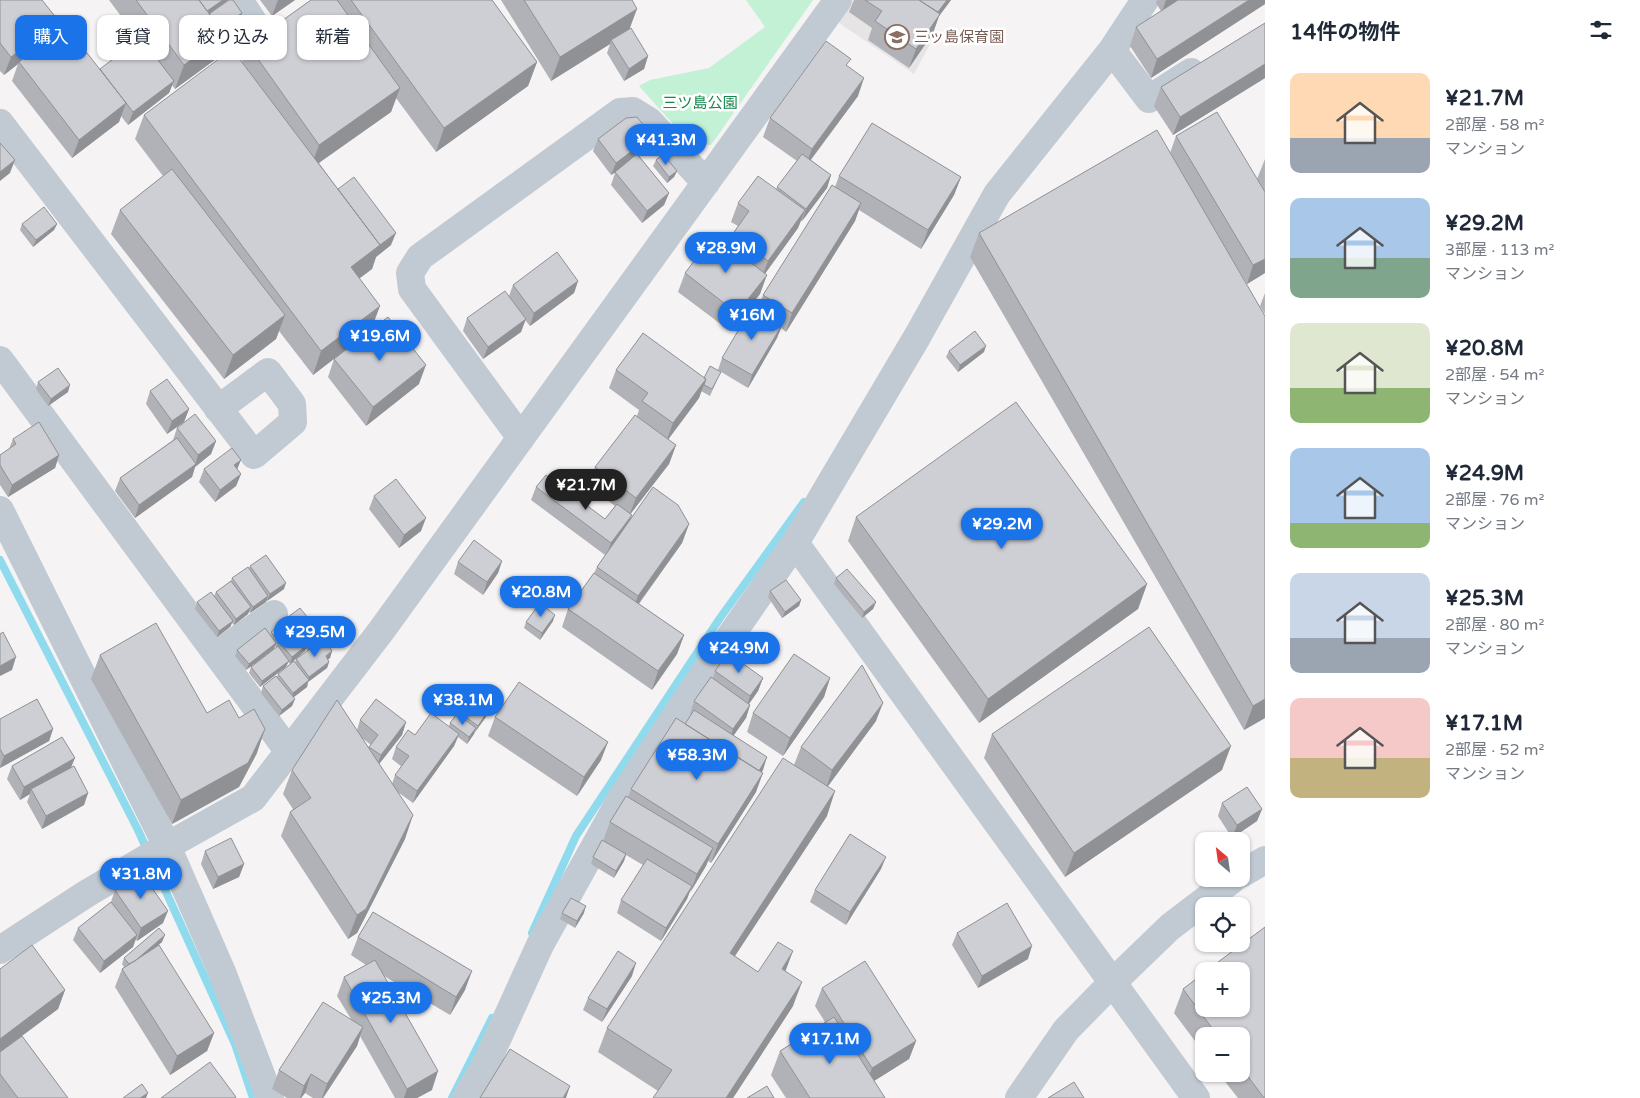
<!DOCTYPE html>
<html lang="ja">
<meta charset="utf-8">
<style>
body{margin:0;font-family:"Varela Round","Noto Sans JP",sans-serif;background:#f6f6f7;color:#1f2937;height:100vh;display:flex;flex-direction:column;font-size:19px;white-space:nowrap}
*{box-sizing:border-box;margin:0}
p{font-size:16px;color:#747a83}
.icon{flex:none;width:28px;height:28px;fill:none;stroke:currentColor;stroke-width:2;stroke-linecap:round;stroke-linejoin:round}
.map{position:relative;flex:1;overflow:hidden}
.side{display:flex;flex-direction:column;background:#fff;width:375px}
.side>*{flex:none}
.top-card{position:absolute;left:15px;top:15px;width:475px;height:45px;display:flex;gap:10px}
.needle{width:32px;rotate:331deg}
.tools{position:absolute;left:1195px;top:832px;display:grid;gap:10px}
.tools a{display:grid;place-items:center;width:55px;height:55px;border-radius:10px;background:#fff;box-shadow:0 1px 4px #0004;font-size:25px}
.price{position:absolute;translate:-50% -42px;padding:0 11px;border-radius:18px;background:#1a73e8;color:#fff;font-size:16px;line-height:32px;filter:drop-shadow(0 1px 2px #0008)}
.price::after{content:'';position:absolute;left:50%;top:30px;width:15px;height:11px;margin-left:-8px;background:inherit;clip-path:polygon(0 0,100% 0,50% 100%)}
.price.current{background:#222;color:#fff}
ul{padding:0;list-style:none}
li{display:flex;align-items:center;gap:15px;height:125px;padding:0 25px}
li span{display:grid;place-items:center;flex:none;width:140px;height:100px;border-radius:10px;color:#555}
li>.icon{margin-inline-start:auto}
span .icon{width:60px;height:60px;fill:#fffc;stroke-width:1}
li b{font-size:21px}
h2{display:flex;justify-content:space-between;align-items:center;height:60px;padding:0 25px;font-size:21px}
.tag{padding:0 18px;border-radius:10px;background:#fff;box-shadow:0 1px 4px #0004;font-size:18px;line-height:45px}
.tag.current{background:#1a73e8;color:#fff}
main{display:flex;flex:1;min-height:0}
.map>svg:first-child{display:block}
.education{fill:#e6e4e5}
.green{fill:#c3f1d5}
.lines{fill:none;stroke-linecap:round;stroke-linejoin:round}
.stream{stroke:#90daee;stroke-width:8}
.minor{stroke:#c1cad2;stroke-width:28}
.wall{fill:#b0b2b7;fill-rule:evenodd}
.shaded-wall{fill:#909195}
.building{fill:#cdcfd5;stroke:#909195}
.labels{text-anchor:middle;stroke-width:5;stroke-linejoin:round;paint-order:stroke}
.education-label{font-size:15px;fill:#785e54;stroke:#fff;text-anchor:start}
.park-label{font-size:15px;fill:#17864f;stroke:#fff}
</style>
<main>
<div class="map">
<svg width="1265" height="1098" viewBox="0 0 1265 1098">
<rect width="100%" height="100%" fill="#f5f3f3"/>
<!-- education -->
<path class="education" d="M853,0H887L936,33L914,74L839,23Z"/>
<!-- green -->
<path class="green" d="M746,0H813L711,145L690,143L639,86L650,80L709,68L765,27Z"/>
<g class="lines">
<!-- stream -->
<path class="stream" d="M0,560L138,830L235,1044L253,1098
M532,933L576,836L720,618L804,502
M452,1098L492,1018"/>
<!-- minor -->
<path class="minor" d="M239,0L262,35
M1112,50L1149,99L1191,72
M0,123L254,455L293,422L292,404L268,372L218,409
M0,360L289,752
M521,438L412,289L410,273L420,257L620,112L633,111L649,121L706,183
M0,510L167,846L222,972L270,1098
M795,543L1196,1098
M217,654L274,614
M1241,874L1265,860
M0,950L86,894L167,846L253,798L381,631L838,0
M466,1098L485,1066L540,945L621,799L693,690L795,543L917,337L997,194L1112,50L1145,0
M1019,1098L1066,1030L1113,982L1170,927L1233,879"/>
</g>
<!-- wall -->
<path class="wall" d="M0,0L52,37L100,69L138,39L109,0H228L242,13L240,19L222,32L216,59L175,89L172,85L169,93L128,125L121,116L119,122L72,158L12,81L18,64L4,75L0,71Z
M260,0H295L272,16Z
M311,0H492L537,62L528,86L436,152L396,98L391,112L319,163L338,189L391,245L376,257L372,269L359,279L371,330L419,384L366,426L328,377L334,359L354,344L313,375L279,331L276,339L224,379L111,234L120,210L163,176L135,139L144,115L242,62L248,45Z
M501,0H632L629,29L648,56L644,69L624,81L607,53L610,44L551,81Z
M854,0H951L939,16L933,33L909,68L868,40L872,28L849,12Z
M1157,0H1265V4L1151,78L1130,46L1136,27L1161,11L1156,3Z
M1265,23V78L1173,135L1154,106L1161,87Z
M848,66L858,96L811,160L831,175L827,188L802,221H801L798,228L765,274L760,294L730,331L678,292L685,273L728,246L732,235L738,226L731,222L738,203L776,189L797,161L763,137L770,118Z
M652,136L647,149L638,155L669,193L664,205L642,223L611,185L615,173L611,175L593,151L598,139Z
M1176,136L1257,179L1265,159V273L1247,284L1228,253L1265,316V718L1244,730L970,257L979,233L1170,153Z
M656,160L677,171L674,177L667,183L653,166Z
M839,176L961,177L954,195L921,249L859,210L855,221L786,332L781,328L777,338L748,388L718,370L722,358L757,311L763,295L835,187Z
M22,224H57L54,230L33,247L20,230Z
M578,281L574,293L530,326L525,320L521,332L483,359L463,331L467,318L509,296L513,285Z
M1265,293V314L1260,306Z
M949,351L984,352L958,372L946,357Z
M616,370L704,378H718L710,396L701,391L699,398L668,440L676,445L669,464L630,514L631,518L689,524L682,543L639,604L684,635L677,654L652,690L562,627L568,609L594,573L597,567L605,555L531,500L536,487L605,519L615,506L588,485L595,467L637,416L639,410L609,388Z
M38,382L68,392L48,406L36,389Z
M150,391L189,409L184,422L167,434L146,404Z
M177,428L216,441L211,454L195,467L192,477L135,518L115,491L120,478L173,440Z
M13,439L59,455L55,468L8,497L0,485V455L9,449Z
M204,469H237L241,474L236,486L215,502L199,482Z
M374,496L421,531L399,548L369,509Z
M856,517L1147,584L1138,609L979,723L848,541Z
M502,561L498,573L483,595L454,574L458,562Z
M250,566L284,589L267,601V600L266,602L250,613L249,611L248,614L234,625L232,623L230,627L217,637L195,609L197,602L214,596L216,592L231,581L232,578L249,568Z
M836,578L876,602L873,609L862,618L834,584Z
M770,591L801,600L799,606L782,618L768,597Z
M288,617L320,642L312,648L332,651L330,658L328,659L329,662L327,668L308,682L307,687L293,698L295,699L292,706L279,716L261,693L263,686L277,677L278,674L295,663L296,659L308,651L306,649L305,651L290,664L288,662L260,687L249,673L251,667L277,648L275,646L274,649L246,670L235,656L237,650L270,635L271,632L287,620Z
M553,621L540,640L524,628L526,622Z
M100,655L207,713L257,753L239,787L172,824L91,679Z
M715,671L763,678L758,691L749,704L750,705L746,718L733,736L763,770L761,772L756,792L711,863L708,861L706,866L689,893L687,899L661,941L617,913L621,900L643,865L626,855L624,861L614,878L591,864L593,857L603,841L610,822L628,797L631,789L685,724L691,715L690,714L694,701L713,678Z
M830,678L824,697L783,756L747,732L753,713Z
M491,710L475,732V731L474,734L467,744L458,737L454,746L413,803L399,793L405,839L357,933L348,939L281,836L290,812L293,809L283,794L292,770L357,730L360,720L406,722L402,735L379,764L392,784L395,775L402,767L392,759L396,747L415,735L449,726L450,723L459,715L460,713ZM362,738L371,745L369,748Z
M495,717L601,760L577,796L488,736Z
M0,719L53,729L49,741L0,768Z
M876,721L827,786V816L735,956L758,972H786L793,1006L733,1098H653L658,1091L598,1052L607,1028L794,765L801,747Z
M992,734L1222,770L1065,877L984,758Z
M12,766L71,767L88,793L84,805L42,829L27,802L30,794L20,800L7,779Z
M1222,803L1262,809L1257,821L1232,838L1218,816Z
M205,851L244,864L239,877L213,889L201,864Z
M881,869L846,925L810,902L815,890Z
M115,890L163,923L137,941L136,939L133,947L100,973L73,940L78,928L111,902Z
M562,913H584L575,928L560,919Z
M1265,927V1098H1238L1219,1074H1241V1036H1204V1053L1174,1013L1183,989L1204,973V1009H1241V971H1206Z
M957,933L1028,959L978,988L952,945Z
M358,937L465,990L450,1015L384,976L432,1090L417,1098H395L360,1036L357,1046L323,1098H313L305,1093L301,1098H287L272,1089L279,1070L351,1019L337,996L344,977L366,965L351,955Z
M162,942L155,948L214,1033L207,1051L170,1075L115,987L122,969L124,967L122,964L124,958Z
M0,969L65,990L58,1009L22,1036L68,1098H0Z
M632,976L602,1022L583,1010L588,998Z
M822,988L916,1041L909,1059L874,1081L885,1098H786L771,1075L780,1051L825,1022L815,1006Z"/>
<!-- shaded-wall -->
<path class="shaded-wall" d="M223,0H228L202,19L200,16Z
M278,0H295L272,16Z
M947,0H951L939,16L933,33L909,68L916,49L937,14Z
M1166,0H1180L1162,12Z
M1249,0H1265V4L1151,78L1157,59Z
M637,9L628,33L611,40L610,44L551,81L560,57Z
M242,13L240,19L210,40L212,34Z
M58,20L51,39L19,62L18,64L4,75L11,57Z
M225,35L216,59L175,89L184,65Z
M648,56L644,69L624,81L629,69Z
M537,62L528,86L436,152L444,128Z
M1265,64V78L1173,135L1180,117Z
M864,78L858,96L805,167L812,149Z
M174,81L169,93L128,125L133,112Z
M400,88L391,112L310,169L319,145Z
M126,103L119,122L72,158L79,140Z
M652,136L647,149L611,175L616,163Z
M15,160L10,173L0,181V172Z
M677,171L674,177L667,183L669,177Z
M831,175L827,188L802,221L806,209Z
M961,177L954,195L921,249L928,230Z
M669,193L664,205L642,223L647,211Z
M861,203L855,221L786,332L792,313Z
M805,210L798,228L761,279L768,261Z
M57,224L54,230L33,247L36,240Z
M396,233L391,245L376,257L372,269L342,291L351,267Z
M1265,259V273L1247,284L1253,265Z
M767,275L760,294L730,331L737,313Z
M578,281L574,293L530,326L534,313Z
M380,306L371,330L313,375L321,351Z
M285,315L276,339L224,379L233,355Z
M526,319L521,332L483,359L488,347Z
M782,325L777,338L748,388L752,375Z
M986,346L984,352L958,372L960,365Z
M426,365L419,384L366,426L373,407Z
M706,379L699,398L666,442L673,423Z
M70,385L68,392L48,406L51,399Z
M189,409L184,422L167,434L172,421Z
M216,441L211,454L195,467L192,477L135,518L139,505L195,465L198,455Z
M676,445L669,464L629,516L636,498Z
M59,455L55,468L8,497L12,485Z
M241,460L236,472L234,465Z
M241,474L236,486L215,502L220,490Z
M632,515L627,528L606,556L611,543Z
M426,518L421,531L399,548L404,535Z
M689,524L682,543L631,614L638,596Z
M502,561L498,573L483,595L487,582Z
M286,583L284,589L267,601L270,594Z
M1147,584L1138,609L979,723L988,699Z
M268,596L266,602L250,613L253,607Z
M801,600L799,606L782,618L785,612Z
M876,602L873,609L862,618L864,612Z
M251,607L248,614L234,625L236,619Z
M555,615L553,621L540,640L542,633Z
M233,621L230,627L217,637L219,631Z
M322,635L320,642L308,651L310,645Z
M684,635L677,654L652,690L658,671Z
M276,643L274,649L246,670L249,664Z
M307,645L305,651L290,664L292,657Z
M332,651L330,658L323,663L326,656Z
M16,657L12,670L0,676V666Z
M289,661L286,667L260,687L262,681Z
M329,662L327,668L308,682L307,687L291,699L293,693L308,681L309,677Z
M763,678L758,691L746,708L750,696Z
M830,678L824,697L783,756L790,738Z
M295,699L292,706L279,716L282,710Z
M1265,699V718L1244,730L1253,706Z
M493,703L491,710L475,732L478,726Z
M883,703L876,721L826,789L832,770Z
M750,705L746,718L729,742L733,729Z
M406,722L402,735L376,768L381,755Z
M476,728L474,734L467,744L469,737Z
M53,729L49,741L0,768L4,756Z
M265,729L257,753L239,787L172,824L181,800Z
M459,734L454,746L413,803L417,791Z
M608,742L601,760L577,796L584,777Z
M1231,746L1222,770L1065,877L1074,853Z
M767,757L763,770L754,784L758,772Z
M75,758L70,770L31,789L30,794L20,800L24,787Z
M763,773L756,792L711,863L718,844Z
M835,791L827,816L721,977L730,953Z
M88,793L84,805L42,829L46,816Z
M1262,809L1257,821L1232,838L1237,825Z
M413,815L405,839L357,933L348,939L357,915Z
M713,848L706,866L690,893L697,874Z
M626,854L624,861L614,878L616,871Z
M886,857L881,869L846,925L850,912Z
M244,864L239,877L213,889L218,877Z
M692,886L687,899L661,941L666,928Z
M586,906L584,913L575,928L577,921Z
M168,911L163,923L137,941L141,928Z
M137,935L133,947L100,973L104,961Z
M165,935L162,942L128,971L130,965Z
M1032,946L1028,959L978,988L982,976Z
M793,951L784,975L782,969Z
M636,963L632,976L602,1022L607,1009Z
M472,971L465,990L450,1015L456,997Z
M802,982L793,1006L733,1098H726Z
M65,990L58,1009L0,1052V1039Z
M363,1027L357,1046L323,1098H322L327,1084Z
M214,1033L207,1051L170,1075L177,1056Z
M916,1041L909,1059L866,1086L872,1068Z
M438,1071L432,1090L417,1098H404L407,1089Z
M311,1074L305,1093L301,1098H300L304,1086Z
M570,1086L566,1098H563Z
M148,1093L146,1098H140Z"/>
<!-- building -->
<path class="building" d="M0,0H42L58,20L11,57L0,43Z
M136,0H199L225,35L184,65Z
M199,0H223L207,11Z
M229,0H233L242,13L220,28L209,14Z
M311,0H337L400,88L319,145L248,45Z
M351,0H492L537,62L444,128Z
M524,0H632L637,9L560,57Z
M865,0H919L940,14L916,49L875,21L882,11Z
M919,0H947L938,12Z
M1178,0H1249L1157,59L1136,27Z
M1265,23V64L1180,117L1161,87Z
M66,26L126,103L79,140L19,62Z
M631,28L648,56L629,69L611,40Z
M141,38L174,81L133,112L100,69Z
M826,41L851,59L846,65L864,78L812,149L770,118Z
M232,49L380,245L351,267L380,306L321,351L144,115Z
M1217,112L1265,192V259L1253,265L1176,136Z
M637,117L652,136L616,163L598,139L626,118Z
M872,123L961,177L928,230L839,176Z
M1157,130L1265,316V699L1253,706L979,233Z
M0,143L15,160L0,172Z
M637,154L669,193L647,211L615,172Z
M663,154L677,171L669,177L656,160Z
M802,154L831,175L806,209L777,187Z
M172,169L285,315L233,355L120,210Z
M758,176L805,210L768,261L732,235L749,211L738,203Z
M354,177L396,233L380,245L338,189Z
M832,185L861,203L792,313L763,295Z
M44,207L57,224L36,240L22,224Z
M714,235L767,275L737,313L685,273Z
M557,252L578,281L534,313L513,285Z
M505,291L526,319L488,347L467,318Z
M752,307L782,325L752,375L722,358Z
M388,317L426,365L373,407L334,359Z
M975,331L986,346L960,365L949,351Z
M643,333L706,379L673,423L642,401L648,393L616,370Z
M710,366L721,372L712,389L704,385L706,379L704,378Z
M58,368L70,385L51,399L38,382Z
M167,379L189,409L172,421L150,391Z
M1016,402L1147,584L988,699L856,517Z
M195,414L216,441L198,455L177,428Z
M635,415L676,445L636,498L595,467Z
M39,422L59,455L12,485L0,465V455L16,444L13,439Z
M177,438L196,464L139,505L120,478Z
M232,448L241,460L234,465L241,474L220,490L204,469Z
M546,475L605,519L617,504L632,515L611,543L536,487Z
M396,479L426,518L404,535L374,496Z
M653,487L678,505L689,524L638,596L597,567Z
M474,540L502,561L487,582L458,562Z
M266,555L286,583L270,594L250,566Z
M248,567L268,596L253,607L232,578Z
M847,569L876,602L864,612L836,578Z
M594,573L684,635L658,671L568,609Z
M786,580L801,600L785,612L770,591Z
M231,581L251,607L236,619L216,592Z
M211,592L233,621L219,631L197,602Z
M540,603L555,615L542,633L526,622Z
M300,608L322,635L310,645L288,617Z
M286,620L307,645L292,657L271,632Z
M156,623L207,713L229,700L239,718L254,709L265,729L248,763L181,800L100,655Z
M1149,627L1231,746L1074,853L992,734Z
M265,628L276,643L249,664L237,650Z
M3,632L16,657L0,666V634Z
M324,639L332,651L326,656L329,662L309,677L296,659Z
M278,646L289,661L262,681L251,667Z
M728,653L763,678L750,696L715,671Z
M794,654L830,678L790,738L753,713Z
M294,661L309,680L293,693L278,674Z
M862,665L883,703L832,770L801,747Z
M276,676L295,699L282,710L263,686Z
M711,677L750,705L733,729L694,701Z
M519,682L608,742L584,777L495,717Z
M475,691L493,703L478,726L460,713Z
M37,699L53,729L4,756L0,749V719Z
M376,699L406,722L381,755L369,747L378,735L360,720Z
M337,700L413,815L366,909L357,915L290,812L311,798L292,770Z
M694,710L767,757L759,771L685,724Z
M431,713L459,734L417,791L395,775L409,756L396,747L408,730L415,735Z
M457,714L476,728L469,737L450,723Z
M676,718L763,773L718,844L631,789Z
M62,737L75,758L24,787L12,766Z
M783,758L835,791L730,953L758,972L778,942L793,951L782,969L802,982L726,1098H653L672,1070L607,1028Z
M74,766L88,793L46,816L31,789Z
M1247,787L1262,809L1237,825L1222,803Z
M626,796L713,848L697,874L610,822Z
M850,834L886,857L850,912L815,890Z
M231,838L244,864L218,877L205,851Z
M602,840L626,854L616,871L593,857Z
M647,859L692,886L666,928L621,900Z
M141,872L168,911L141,928L115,890Z
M571,898L586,906L577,921L562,913Z
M111,902L137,935L104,961L78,928Z
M1007,903L1032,946L982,976L957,933Z
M373,912L472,971L456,997L358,937Z
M1265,927V1098H1264L1241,1067V1036H1218L1183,989L1204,973V1009H1241V971H1206Z
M159,928L165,935L135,961L129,964L124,958Z
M32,945L65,990L0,1039V969Z
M159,945L214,1033L177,1056L122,969Z
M618,951L636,963L607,1009L588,998Z
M375,960L438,1071L407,1089L344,977Z
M865,961L916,1041L872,1068L822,988Z
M323,1002L363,1027L327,1084L311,1074L304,1086L279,1070Z
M834,1017L885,1098H810L780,1051Z
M22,1036L68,1098H18L0,1074V1052Z
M510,1049L570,1086L563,1098H480Z
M210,1062L236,1097L234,1098H161Z
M1074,1082L1084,1098H1048Z
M142,1084L148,1093L140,1098H123Z
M767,1086L774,1098H747Z"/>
<!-- icons -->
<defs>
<symbol id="school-ring" viewBox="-11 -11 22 22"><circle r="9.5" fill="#fff" stroke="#8d6e63" stroke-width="1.5"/><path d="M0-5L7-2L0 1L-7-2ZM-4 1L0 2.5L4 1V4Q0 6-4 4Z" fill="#8d6e63"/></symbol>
</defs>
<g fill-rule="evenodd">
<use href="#school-ring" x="883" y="23" width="28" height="28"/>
</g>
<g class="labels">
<!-- education labels -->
<g class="education-label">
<text x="914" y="42">三ッ島保育園</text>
</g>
<!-- park labels -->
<g class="park-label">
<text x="700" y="108">三ツ島公園</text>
</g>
</g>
</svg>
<div class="tools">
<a><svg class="needle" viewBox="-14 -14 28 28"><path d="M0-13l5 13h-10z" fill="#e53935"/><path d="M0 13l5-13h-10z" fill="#747a83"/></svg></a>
<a><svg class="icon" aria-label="locate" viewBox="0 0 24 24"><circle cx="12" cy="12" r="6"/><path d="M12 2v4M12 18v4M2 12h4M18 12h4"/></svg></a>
<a>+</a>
<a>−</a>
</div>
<b class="price" style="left:666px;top:166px">¥41.3M</b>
<b class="price" style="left:726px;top:274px">¥28.9M</b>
<b class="price" style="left:752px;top:341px">¥16M</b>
<b class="price" style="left:380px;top:362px">¥19.6M</b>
<b class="price current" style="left:586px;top:511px">¥21.7M</b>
<b class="price" style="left:1002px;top:550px">¥29.2M</b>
<b class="price" style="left:541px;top:618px">¥20.8M</b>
<b class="price" style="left:315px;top:658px">¥29.5M</b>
<b class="price" style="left:739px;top:674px">¥24.9M</b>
<b class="price" style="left:463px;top:726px">¥38.1M</b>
<b class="price" style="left:697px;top:781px">¥58.3M</b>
<b class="price" style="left:141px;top:900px">¥31.8M</b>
<b class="price" style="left:391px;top:1024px">¥25.3M</b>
<b class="price" style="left:830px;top:1065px">¥17.1M</b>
<div class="top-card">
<a class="tag current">購入</a>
<a class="tag">賃貸</a>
<a class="tag">絞り込み</a>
<a class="tag">新着</a>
</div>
</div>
<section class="side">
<h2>14件の物件<svg class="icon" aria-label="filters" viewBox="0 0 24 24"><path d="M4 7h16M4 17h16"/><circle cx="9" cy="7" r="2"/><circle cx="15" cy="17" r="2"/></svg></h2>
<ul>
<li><span style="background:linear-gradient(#ffd9b3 65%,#9aa5b1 0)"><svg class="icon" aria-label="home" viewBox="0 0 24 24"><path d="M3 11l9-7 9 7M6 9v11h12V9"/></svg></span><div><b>¥21.7M</b><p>2部屋 · 58 m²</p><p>マンション</p></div></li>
<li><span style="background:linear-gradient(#a9c7e8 60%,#7fa58c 0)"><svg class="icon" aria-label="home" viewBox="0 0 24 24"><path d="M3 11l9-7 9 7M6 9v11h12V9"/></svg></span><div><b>¥29.2M</b><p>3部屋 · 113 m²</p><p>マンション</p></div></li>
<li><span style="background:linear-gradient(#dfe7d0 65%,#8fb573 0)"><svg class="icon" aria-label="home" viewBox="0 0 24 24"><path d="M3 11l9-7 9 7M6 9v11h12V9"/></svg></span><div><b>¥20.8M</b><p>2部屋 · 54 m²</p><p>マンション</p></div></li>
<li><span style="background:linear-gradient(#a9c7e8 75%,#8fb573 0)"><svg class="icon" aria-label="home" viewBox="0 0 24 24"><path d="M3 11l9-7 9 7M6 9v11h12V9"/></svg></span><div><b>¥24.9M</b><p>2部屋 · 76 m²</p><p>マンション</p></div></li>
<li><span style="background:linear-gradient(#c9d6e8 65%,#9aa5b1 0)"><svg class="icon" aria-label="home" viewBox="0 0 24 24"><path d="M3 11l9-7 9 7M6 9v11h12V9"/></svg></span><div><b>¥25.3M</b><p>2部屋 · 80 m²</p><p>マンション</p></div></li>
<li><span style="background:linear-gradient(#f6c9c9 60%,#c2b280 0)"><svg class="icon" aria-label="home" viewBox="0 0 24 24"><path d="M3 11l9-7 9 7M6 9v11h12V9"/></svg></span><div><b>¥17.1M</b><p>2部屋 · 52 m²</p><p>マンション</p></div></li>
</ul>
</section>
</main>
